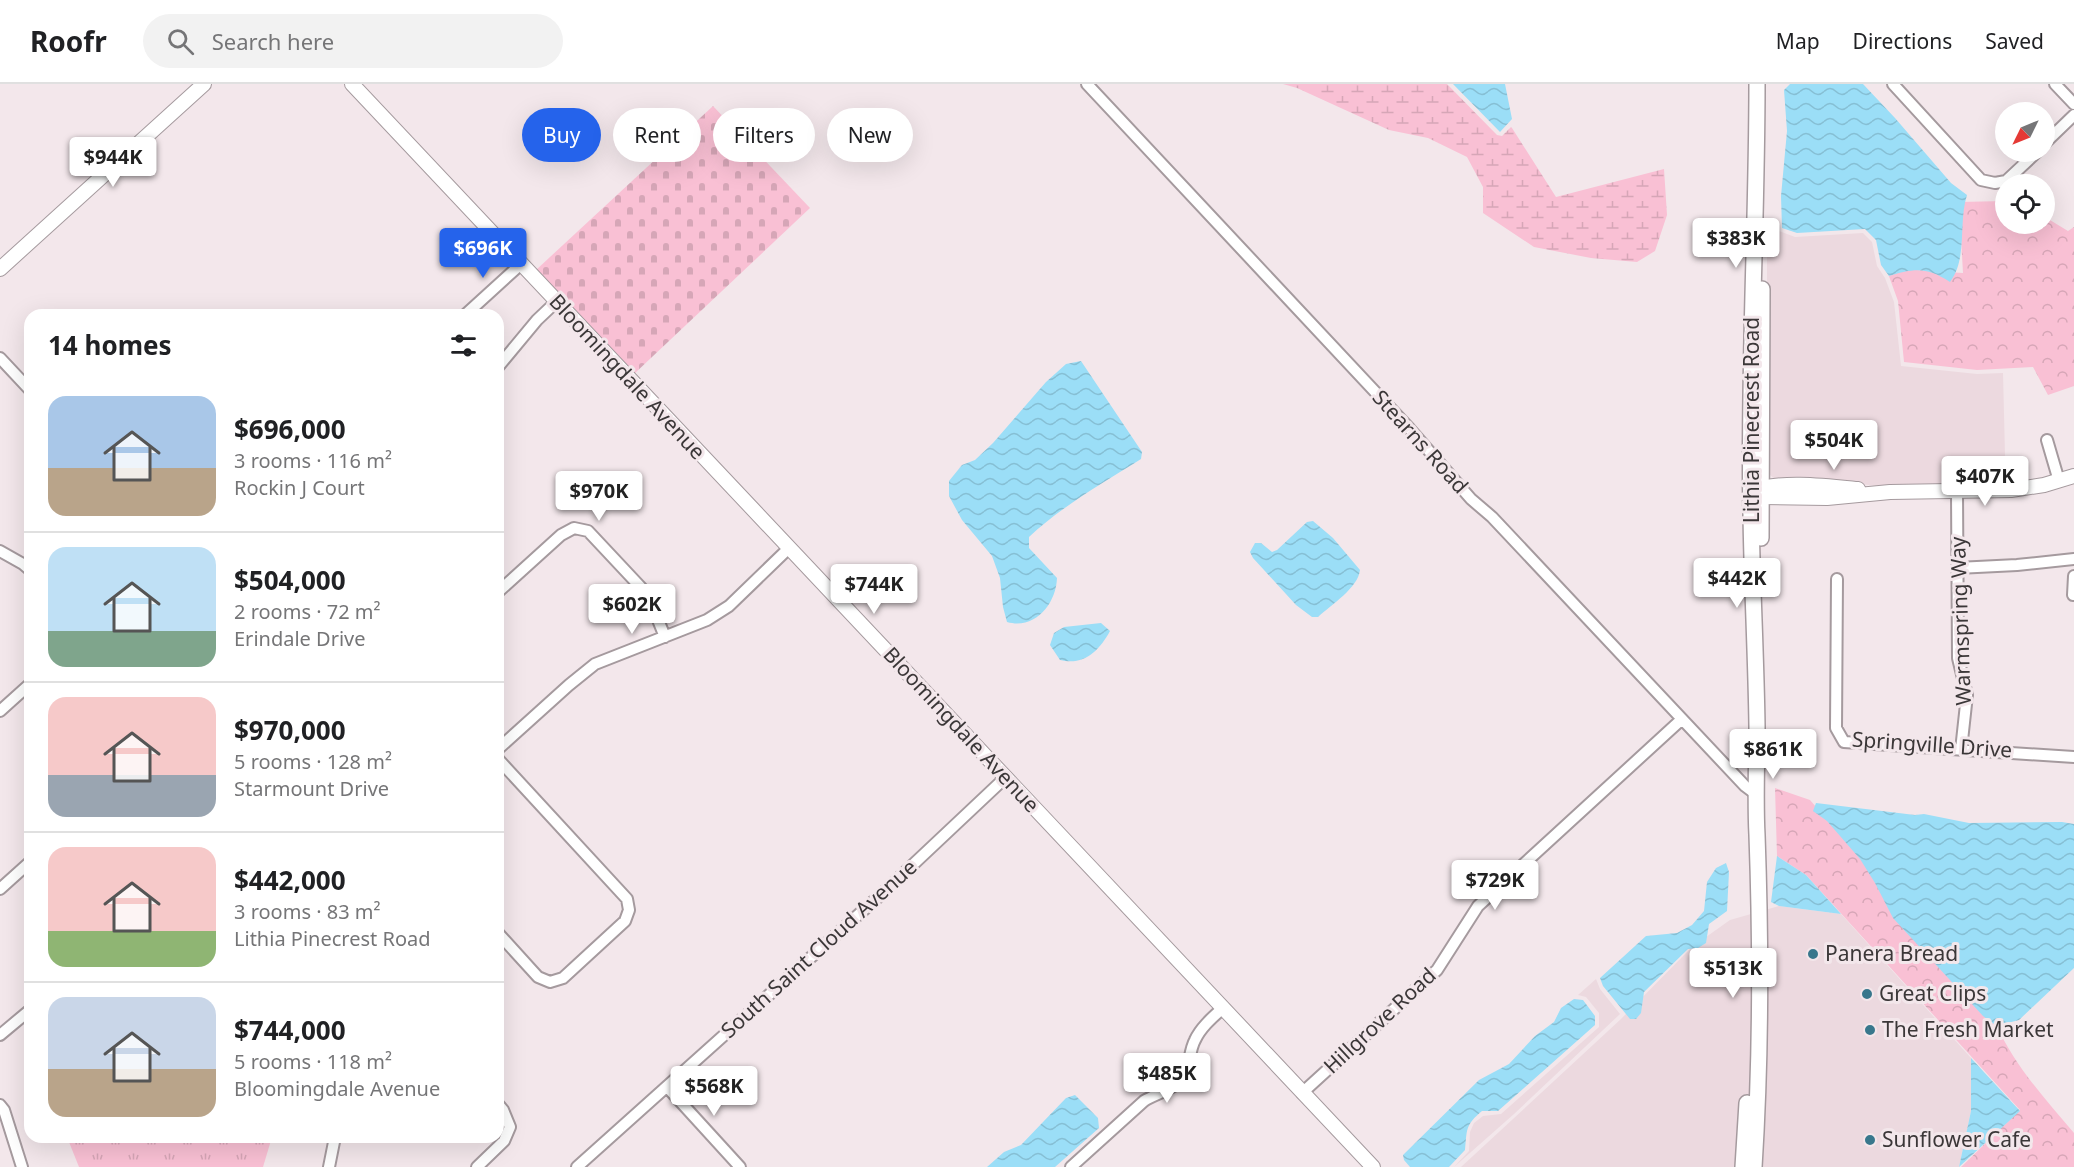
<!DOCTYPE html>
<meta charset="utf-8">
<style>
body{margin:0;font-family:"Noto Sans",sans-serif;background:#f2f2f2;color:#202124;height:100vh;display:flex;flex-direction:column;font-size:22px;white-space:nowrap}
*{box-sizing:border-box;margin:0}
p{font-size:20px;color:#757577}
.icon{flex:none;width:33px;height:33px;fill:none;stroke:currentColor;stroke-width:2;stroke-linecap:round;stroke-linejoin:round}
.map{position:relative;flex:1;overflow:hidden}
.sheet{position:absolute;left:24px;top:225px;width:480px;height:834px;display:flex;flex-direction:column;background:#fff;border-radius:18px;box-shadow:0 6px 24px #0002}
.sheet>*{flex:none}
.guide{position:absolute;left:522px;top:24px;width:570px;height:54px;display:flex;gap:12px}
.needle{width:39px;rotate:227deg}
.tools{position:absolute;left:1995px;top:18px;display:grid;gap:12px}
.tools a{display:grid;place-items:center;width:60px;height:60px;border-radius:50%;background:#fff;box-shadow:0 6px 24px #0002;font-size:30px}
.price{position:absolute;translate:-50% -51px;padding:0 14px;border-radius:6px;background:#fff;color:#222;font-size:20px;line-height:39px;filter:drop-shadow(0 2px 3px #0008)}
.price::after{content:'';position:absolute;left:50%;top:36px;width:18px;height:14px;margin-left:-9px;background:inherit;clip-path:polygon(0 0,100% 0,50% 100%)}
.price.selected{background:#2563eb;color:#fff}
ul{padding:0;list-style:none}
li{display:flex;align-items:center;gap:18px;height:150px;padding:0 24px}
li+li{border-top:2px solid #e0e0e0}
li span{display:grid;place-items:center;flex:none;width:168px;height:120px;border-radius:18px;color:#555}
li>.icon{margin-inline-start:auto}
span .icon{width:72px;height:72px;fill:#fffc;stroke-width:1}
li b{font-size:26px}
h2{display:flex;justify-content:space-between;align-items:center;height:72px;padding:0 24px;font-size:26px}
.chip{padding:0 21px;border-radius:27px;background:#fff;box-shadow:0 6px 24px #0002;font-size:21px;line-height:54px}
.chip.selected{background:#2563eb;color:#fff}
header{display:flex;align-items:center;gap:36px;box-sizing:border-box;height:84px;padding:0 30px;background:#fff;border-bottom:2px solid #e0e0e0}
header strong{font-size:28px}
nav{display:flex;gap:33px;margin-inline-start:auto;font-size:21px}
.search{width:420px;height:54px;background:#f2f2f2;display:flex;align-items:center;gap:15px;box-sizing:border-box;padding:0 21px;border-radius:33px;color:#757577;font-size:22px}
.map>svg:first-child{display:block}
.built{fill:#ecd9df}
.grass{fill:url(#grass-tufts)}
.forest{fill:url(#forest-crowns)}
.wetland{fill:url(#wetland-marsh)}
.cemetery{fill:url(#cemetery-stones)}
.water{fill:url(#water-waves)}
.lines{fill:none;stroke-linecap:round;stroke-linejoin:round}
.minor-casing{stroke:#a59a9e;stroke-width:14}
.tertiary-casing{stroke:#a59a9e;stroke-width:16}
.secondary-casing{stroke:#a59a9e;stroke-width:18}
.minor{stroke:#fff;stroke-width:10}
.tertiary{stroke:#fff;stroke-width:14}
.secondary{stroke:#fff;stroke-width:15}
.poi-dot{fill:#38778c;stroke:#f3e7eb;stroke-width:2}
.labels{text-anchor:middle;stroke-width:6;stroke-linejoin:round;paint-order:stroke}
.street-label{font-size:21px;fill:#3b3738;stroke:#f3e7eb}
.poi-label{font-size:21px;fill:#3b3738;stroke:#f3e7eb;text-anchor:start}
</style>
<header>
<strong>Roofr</strong>
<div class="search"><svg class="icon" aria-label="search" viewBox="0 0 24 24"><circle cx="10" cy="10" r="6"/><path d="M15 15l6 6"/></svg>Search here</div>
<nav><a>Map</a><a>Directions</a><a>Saved</a></nav>
</header>
<div class="map">
<svg width="2074" height="1083" viewBox="0 0 2074 1083">
<defs>
<pattern id="grass-tufts" width="24" height="20" patternUnits="userSpaceOnUse" patternTransform="scale(1.5)"><rect width="24" height="20" fill="#f9c0d4"/><path d="M3 7l-1-3M5 7V3M7 7l1-3M15 17l-1-3M17 17v-4M19 17l1-3" fill="none" stroke="#d6a6b7"/></pattern>
<pattern id="forest-crowns" width="20" height="18" patternUnits="userSpaceOnUse" patternTransform="scale(1.5)"><rect width="20" height="18" fill="#f9c0d4"/><path d="M2 6a3 3 0 1 1 6 0M12 15a3 3 0 1 1 6 0" fill="none" stroke="#d6a6b7"/></pattern>
<pattern id="wetland-marsh" width="20" height="14" patternUnits="userSpaceOnUse" patternTransform="scale(1.5)"><rect width="20" height="14" fill="#f9c0d4"/><path d="M1 5h8M5 5V1M11 12h8M15 12V8" fill="none" stroke="#d6a6b7"/></pattern>
<pattern id="cemetery-stones" width="16" height="16" patternUnits="userSpaceOnUse" patternTransform="scale(1.5)"><rect width="16" height="16" fill="#f9c0d4"/><path d="M2 7V4a2 2 0 0 1 4 0v3zM10 15v-3a2 2 0 0 1 4 0v3z" fill="#d6a6b7"/></pattern>
<pattern id="water-waves" width="16" height="10" patternUnits="userSpaceOnUse" patternTransform="scale(1.5)"><rect width="16" height="10" fill="#9bdef7"/><path d="M0 5q4-4 8 0t8 0" fill="none" stroke="#86bfd4"/></pattern>
</defs>
<rect width="100%" height="100%" fill="#f3e7eb"/>
<!-- built -->
<path class="built" d="M1778,135L1779,147L1795,153L1863,149L1872,158L1877,182L1885,194L1894,218L1901,282L1977,290L2003,289L2005,371L2000,402L1890,403L1827,397L1776,396L1770,391L1767,387V173L1765,140Z
M1779,822L1841,830L1971,974V1027L1959,1083H1461L1621,935L1692,863L1730,836Z
M1596,895L1600,905L1620,930L1514,1030L1454,1083L1469,1067L1470,1048L1474,1039L1483,1032L1501,1030L1599,943V929L1586,913L1578,911Z"/>
<!-- grass -->
<path class="grass" d="M67,1053H272L263,1083H79Z"/>
<!-- forest -->
<path class="forest" d="M2005,117L2006,140H2044L2045,133L2068,147L2074,143V302L2048,311L2033,283L1977,286L1904,278L1898,217L1886,184L1963,189L1959,118Z
M1775,704L1810,716L1862,776L1996,940C2014,981 2045,1015 2074,1049V1083H1961L2020,1026L1806,791L1777,772Z"/>
<!-- wetland -->
<path class="wetland" d="M1283,0H1447L1497,51L1502,52L1511,43L1512,44L1556,113L1664,85L1667,131L1655,167L1637,178L1591,174L1534,163L1483,129V103L1467,73L1428,54L1389,46L1297,4Z"/>
<!-- cemetery -->
<path class="cemetery" d="M713,22L810,124L634,290L536,186Z"/>
<!-- water -->
<path class="water" d="M1453,0H1505L1512,35L1500,48Z
M1790,0H1863L1895,34L1951,99L1967,111C1958,139 1968,174 1950,198C1927,183 1915,184 1889,192L1881,181L1876,156L1865,145L1797,149L1782,144L1781,112L1787,47L1784,6Z
M1081,277L1142,368L1141,375C1103,399 1062,422 1029,453V464L1057,494C1056,520 1035,546 1007,538L1003,523L1000,494L992,472L962,436L949,412V397L962,381L975,376L993,359L1046,298L1066,280Z
M1313,437L1333,454L1360,486C1358,504 1332,520 1318,533H1312L1296,521L1253,474L1250,468L1255,459H1261L1272,468L1277,466L1307,438Z
M1101,539L1110,547C1099,567 1084,582 1060,576L1050,561L1054,549L1064,543Z
M1816,719L1915,731L1924,730L1969,739L2062,738L2074,740V884L2019,936L1996,942L1983,932L1893,834L1875,799L1860,775L1827,737L1813,727Z
M1777,772L1806,791L1841,830L1779,822L1771,818Z
M1726,779L1729,788L1727,827L1709,840L1706,859L1698,864L1688,865L1644,908L1641,929L1636,935H1630L1603,902L1600,894L1646,852L1677,849L1692,841L1704,827L1707,798L1716,784Z
M1574,915L1583,916L1595,932V941L1498,1027H1482C1465,1041 1467,1046 1465,1066L1449,1083H1410L1404,1076L1403,1071L1479,996L1509,980L1535,952L1554,938L1561,924Z
M1971,974L2020,1027L1959,1083L1971,1027Z
M1075,1011L1098,1034L1099,1044L1055,1083H987L1004,1068L1021,1061L1066,1014Z"/>
<g class="lines">
<defs>
<path id="minor" d="M1087,0L1409,344L1471,415L1492,433L1745,702L1757,711
M1893,0L1981,96L1995,99L2006,97L2037,68
M2055,0L2074,20
M2044,60L2074,31
M465,231L521,180
M0,274L30,306
M498,283L537,236L556,218
M2047,356L2059,397
M1957,408L1958,574L1967,611L1961,666
M0,467L23,480L30,486
M1957,484L2017,481L2074,475
M1837,495L1836,644L1844,658L2074,673
M498,508L561,451L574,444L588,447L648,511L665,553
M2073,511L2074,492
M0,627L30,600
M498,665L569,601L595,580L707,536L729,522L789,464
M498,675L627,815L629,826L625,837L563,894L550,898L538,893L498,849
M0,805L30,778
M0,951L30,926
M667,1003L740,1083
M1302,1009L1437,886L1478,822L1682,635
M0,1021L4,1026L22,1083
M329,1083L335,1053
M477,1083L504,1057L510,1043L503,1026L498,1020
M577,1083L886,806L1006,693
M1071,1083L1144,1017C1155,1010 1172,1006 1181,996C1191,985 1188,969 1195,956C1201,943 1213,933 1223,924"/>
<path id="tertiary" d="M352,0L1373,1083
M0,185L204,0
M1752,407C1779,396 1828,402 1858,405
M1752,408L1762,413L1827,414L1890,408L2011,406L2044,401L2074,392"/>
<path id="secondary" d="M1761,454L1762,205
M1743,1083L1747,1019
M1754,1083C1761,973 1761,862 1757,751C1755,715 1757,678 1757,642C1756,571 1752,501 1751,430C1748,286 1757,143 1757,0"/>
</defs>
<!-- minor casing -->
<use href="#minor" class="minor-casing"/>
<!-- tertiary casing -->
<use href="#tertiary" class="tertiary-casing"/>
<!-- secondary casing -->
<use href="#secondary" class="secondary-casing"/>
<!-- minor -->
<use href="#minor" class="minor"/>
<!-- tertiary -->
<use href="#tertiary" class="tertiary"/>
<!-- secondary -->
<use href="#secondary" class="secondary"/>
</g>
<!-- markers -->
<g class="poi-dot">
<circle cx="1813" cy="870" r="6"/>
<circle cx="1867" cy="910" r="6"/>
<circle cx="1870" cy="946" r="6"/>
<circle cx="1870" cy="1056" r="6"/>
</g>
<g class="labels">
<!-- street labels -->
<g class="street-label">
<text transform="translate(627 293) rotate(47)" y="7">Bloomingdale Avenue</text>
<text transform="translate(1752 336) rotate(-90)" y="7">Lithia Pinecrest Road</text>
<text transform="translate(1420 358) rotate(48)" y="7">Stearns Road</text>
<text transform="translate(1961 537) rotate(-92)" y="7">Warmspring Way</text>
<text transform="translate(961 646) rotate(47)" y="7">Bloomingdale Avenue</text>
<text transform="translate(1932 661) rotate(4)" y="7">Springville Drive</text>
<text transform="translate(819 865) rotate(-42)" y="7">South Saint Cloud Avenue</text>
<text transform="translate(1380 937) rotate(-43)" y="7">Hillgrove Road</text>
</g>
<!-- poi labels -->
<g class="poi-label">
<text x="1825" y="877">Panera Bread</text>
<text x="1879" y="917">Great Clips</text>
<text x="1882" y="953">The Fresh Market</text>
<text x="1882" y="1063">Sunflower Cafe</text>
</g>
</g>
</svg>
<div class="tools">
<a><svg class="needle" viewBox="-14 -14 28 28"><path d="M0-13l5 13h-10z" fill="#e53935"/><path d="M0 13l5-13h-10z" fill="#757577"/></svg></a>
<a><svg class="icon" aria-label="locate" viewBox="0 0 24 24"><circle cx="12" cy="12" r="6"/><path d="M12 2v4M12 18v4M2 12h4M18 12h4"/></svg></a>
</div>
<b class="price" style="left:113px;top:104px">$944K</b>
<b class="price" style="left:1736px;top:185px">$383K</b>
<b class="price selected" style="left:483px;top:195px">$696K</b>
<b class="price" style="left:1834px;top:387px">$504K</b>
<b class="price" style="left:1985px;top:423px">$407K</b>
<b class="price" style="left:599px;top:438px">$970K</b>
<b class="price" style="left:1737px;top:525px">$442K</b>
<b class="price" style="left:874px;top:531px">$744K</b>
<b class="price" style="left:632px;top:551px">$602K</b>
<b class="price" style="left:1773px;top:696px">$861K</b>
<b class="price" style="left:1495px;top:827px">$729K</b>
<b class="price" style="left:1733px;top:915px">$513K</b>
<b class="price" style="left:1167px;top:1020px">$485K</b>
<b class="price" style="left:714px;top:1033px">$568K</b>
<div class="guide">
<a class="chip selected">Buy</a>
<a class="chip">Rent</a>
<a class="chip">Filters</a>
<a class="chip">New</a>
</div>
<section class="sheet">
<h2>14 homes<svg class="icon" aria-label="filters" viewBox="0 0 24 24"><path d="M4 7h16M4 17h16"/><circle cx="9" cy="7" r="2"/><circle cx="15" cy="17" r="2"/></svg></h2>
<ul>
<li><span style="background:linear-gradient(#a9c7e8 60%,#b9a48a 0)"><svg class="icon" aria-label="home" viewBox="0 0 24 24"><path d="M3 11l9-7 9 7M6 9v11h12V9"/></svg></span><div><b>$696,000</b><p>3 rooms · 116 m²</p><p>Rockin J Court</p></div></li>
<li><span style="background:linear-gradient(#bfe0f5 70%,#7fa58c 0)"><svg class="icon" aria-label="home" viewBox="0 0 24 24"><path d="M3 11l9-7 9 7M6 9v11h12V9"/></svg></span><div><b>$504,000</b><p>2 rooms · 72 m²</p><p>Erindale Drive</p></div></li>
<li><span style="background:linear-gradient(#f6c9c9 65%,#9aa5b1 0)"><svg class="icon" aria-label="home" viewBox="0 0 24 24"><path d="M3 11l9-7 9 7M6 9v11h12V9"/></svg></span><div><b>$970,000</b><p>5 rooms · 128 m²</p><p>Starmount Drive</p></div></li>
<li><span style="background:linear-gradient(#f6c9c9 70%,#8fb573 0)"><svg class="icon" aria-label="home" viewBox="0 0 24 24"><path d="M3 11l9-7 9 7M6 9v11h12V9"/></svg></span><div><b>$442,000</b><p>3 rooms · 83 m²</p><p>Lithia Pinecrest Road</p></div></li>
<li><span style="background:linear-gradient(#c9d6e8 60%,#b9a48a 0)"><svg class="icon" aria-label="home" viewBox="0 0 24 24"><path d="M3 11l9-7 9 7M6 9v11h12V9"/></svg></span><div><b>$744,000</b><p>5 rooms · 118 m²</p><p>Bloomingdale Avenue</p></div></li>
</ul>
</section>
</div>
